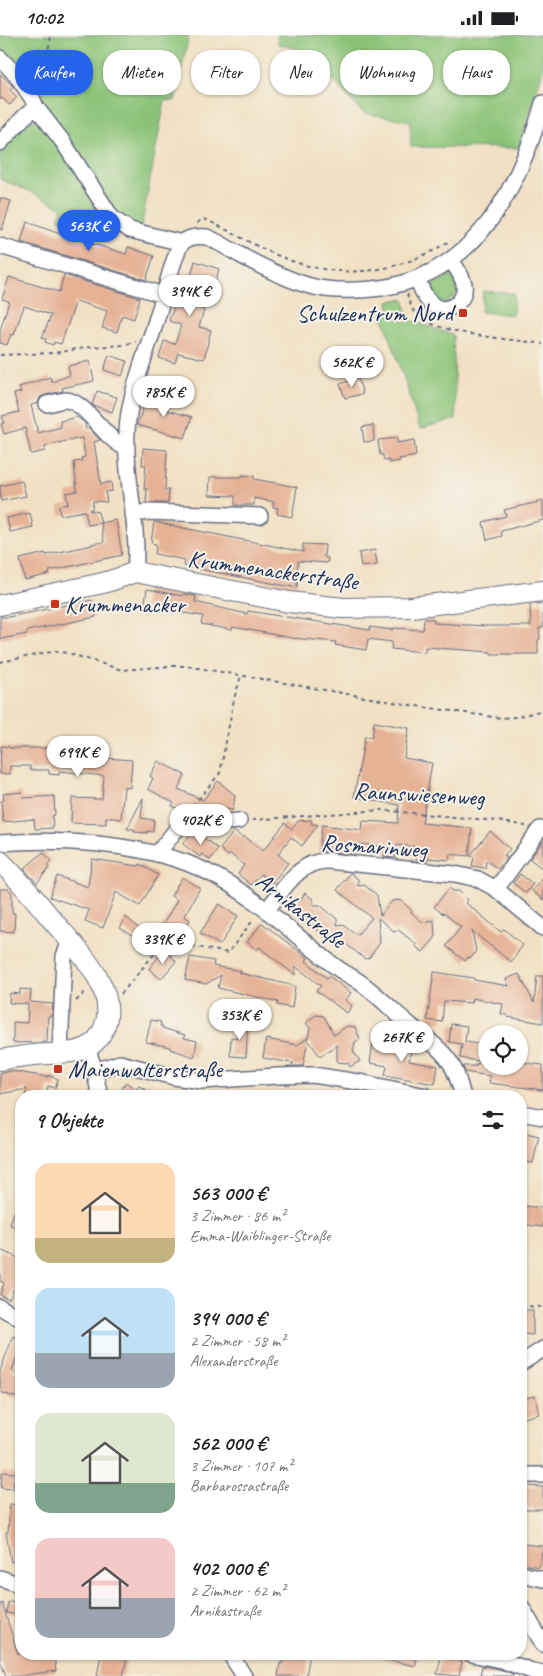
<!DOCTYPE html>
<html lang="de">
<meta charset="utf-8">
<style>
body{margin:0;font-family:Caveat,sans-serif;background:#f6f6f6;color:#202124;height:100vh;display:flex;flex-direction:column;font-size:19px;white-space:nowrap}
*{box-sizing:border-box;margin:0}
p{font-size:16px;color:#757577}
.icon{flex:none;width:28px;height:28px;fill:none;stroke:currentColor;stroke-width:2;stroke-linecap:round;stroke-linejoin:round}
.map{position:relative;flex:1;overflow:hidden}
.panel{position:absolute;left:15px;top:1055px;width:512px;height:570px;display:flex;flex-direction:column;background:#fff;border-radius:20px;box-shadow:0 1px 4px #0004}
.panel>*{flex:none}
.banner{position:absolute;left:15px;top:15px;width:514px;height:45px;display:flex;gap:10px}
.buttons{position:absolute;left:478px;top:990px;display:grid;gap:10px}
.buttons a{display:grid;place-items:center;width:50px;height:50px;border-radius:50%;background:#fff;box-shadow:0 1px 4px #0004;font-size:25px}
.price{position:absolute;translate:-50% -42px;padding:0 11px;border-radius:18px;background:#fff;color:#222;font-size:16px;line-height:32px;filter:drop-shadow(0 1px 2px #0008)}
.price::after{content:'';position:absolute;left:50%;top:30px;width:15px;height:11px;margin-left:-8px;background:inherit;clip-path:polygon(0 0,100% 0,50% 100%)}
.price.on{background:#2563eb;color:#fff}
ul{padding:0;list-style:none}
li{display:flex;align-items:center;gap:15px;height:125px;padding:0 20px}
li span{display:grid;place-items:center;flex:none;width:140px;height:100px;border-radius:15px;color:#555}
li>.icon{margin-inline-start:auto}
span .icon{width:60px;height:60px;fill:#fffc;stroke-width:1}
li b{font-size:21px}
h2{display:flex;justify-content:space-between;align-items:center;height:60px;padding:0 20px;font-size:21px}
.pill{padding:0 18px;border-radius:20px;background:#fff;box-shadow:0 1px 4px #0004;font-size:18px;line-height:45px}
.pill.on{background:#2563eb;color:#fff}
.status{display:flex;justify-content:space-between;align-items:center;height:35px;padding:0 25px;background:#fff;direction:ltr}
.status svg{height:14px;fill:currentColor}
.map>svg:first-child{display:block}
.green{fill:#8ac377;stroke:#52796a}
.building{fill:#e6b296}
.lines{fill:none;stroke-linecap:round;stroke-linejoin:round}
.minor-casing{stroke:#666d81;stroke-width:18}
.major-casing{stroke:#666d81;stroke-width:22}
.path{stroke:#666d81;stroke-width:2;stroke-dasharray:4 4;stroke-linecap:butt}
.minor{stroke:#fff;stroke-width:15}
.major{stroke:#fff;stroke-width:20}
.poi-dot{fill:#c8321e;stroke:#f7f3e8;stroke-width:2}
.labels{text-anchor:middle;stroke-width:4;stroke-linejoin:round;paint-order:stroke}
.poi-label{font-size:24px;fill:#1b2f5e;stroke:#f7f3e8;text-anchor:start}
.street-label{font-size:24px;fill:#1b2f5e;stroke:#f7f3e8}
</style>
<div class="status"><b>10:02</b><svg viewBox="0 0 49 12"><path d="M0 12V9h3v3zM5 12V6h3v6zM10 12V3h3v9zM15 12V0h3v12zM26 1h20v11H26zM47 4h2v5h-2z"/></svg></div>
<div class="map">
<svg width="543" height="1641" viewBox="0 0 543 1641">
<rect width="100%" height="100%" fill="#f7f3e8"/>
<filter id="ink" filterUnits="userSpaceOnUse"><feTurbulence type="fractalNoise" baseFrequency=".02" numOctaves="2"/><feDisplacementMap in="SourceGraphic" scale="10" xChannelSelector="R" yChannelSelector="G"/><feConvolveMatrix kernelMatrix="1 2 1 2 8 2 1 2 1" color-interpolation-filters="sRGB"/></filter>
<filter id="wash" filterUnits="userSpaceOnUse"><feTurbulence type="fractalNoise" baseFrequency=".0096" numOctaves="4" result="noise"/><feDisplacementMap in="SourceGraphic" scale="20" xChannelSelector="R" yChannelSelector="G"/><feGaussianBlur stdDeviation="1.12" result="paint"/><feColorMatrix in="noise" values="0 0 0 0 0 0 0 0 0 0 0 0 0 0 0 0 0 1.4 0 .05"/><feComposite in="paint" operator="in"/></filter>
<g filter="url(#wash)">
<rect width="100%" height="100%" fill="#f1e0c3"/>
<!-- green -->
<path class="green" d="M0,0H189L175,66L165,65L141,193L121,185L0,17Z
M277,0H543V35L519,113L411,112L410,86L363,78L309,19L303,15L278,9Z
M31,85L42,88L103,180L92,182L79,194L58,183L62,173L31,157L0,144V117L24,88Z
M450,240C457,245 457,251 457,259L447,267L439,266L430,257V252Z
M483,256L514,258L513,280L481,277Z
M402,264L405,266L408,284L453,300L456,384L420,394L400,331L381,277L388,279L389,266Z"/>
<g id="blocks">
<!-- building -->
<path class="building" d="M0,39L12,50L13,52L10,55L17,62L10,70L2,63L0,65Z
M0,163L11,166L2,195L0,194Z
M27,187L63,200L126,219L128,212L154,221L146,245L21,207Z
M195,226L219,234L214,251L204,248L196,272L204,275L199,292L211,295L204,324L178,318L175,328L159,323L164,306L175,309L181,290L169,286L183,247L189,248Z
M64,240L140,263L134,284L122,280L117,297L102,293L107,276L76,266L61,309L54,307L53,310L45,307L46,304L42,303L51,280L24,271L14,300L11,299L7,310L0,308V296L9,266L2,264L9,242L59,257Z
M109,320L127,326L122,341L104,335Z
M90,326L94,346L62,353L63,356L45,360L40,362L38,368L31,370L38,398L61,392L60,386L77,382L85,388L86,394L89,393L100,405L94,407L101,449L111,447L112,456L105,457L107,467L93,466L92,474L89,475L98,477L101,488L88,490L85,476L60,480L59,471L68,469L66,458L77,456L74,427L82,426L81,423L85,422L82,403L53,409L45,412V416L31,419L25,393L4,399L1,389L4,388L2,381L19,377L14,359L21,357L19,352L50,342L52,347L70,340L68,331Z
M358,343L363,359L345,363L340,349Z
M97,356L117,362L112,377L92,370Z
M157,358L171,363L167,375L192,382L185,403L137,390L146,365L154,368Z
M373,390L374,406L364,407L362,392Z
M397,403V408L414,405L416,421L399,424L400,426L389,428V425L384,426L383,420H380L378,405Z
M143,413L167,415L165,455H169L168,468H146L147,454H144L146,430H142Z
M242,440L254,441V444L297,452L292,482L277,479L278,473L273,472L274,467L254,463V470H235V461L209,460L210,442H242Z
M22,446L26,461L1,466L0,451Z
M543,466V485L501,496L502,501L487,505L483,487L506,481L504,475Z
M30,478L33,492L10,497L7,483Z
M116,485L122,520L49,536L50,539L25,545L20,524L45,518L46,520L92,510L91,509L104,507L101,488Z
M154,487L303,517V509L325,510L324,522L328,523L327,528L298,526L297,553L184,531L185,525L155,519L156,509L151,508Z
M375,515L377,530L361,532L359,518Z
M147,554L183,561V559L196,561L195,567L247,579L248,576L370,595V592L393,595V593L423,595L424,584H434V588L486,591H531L530,570L543,568V593H539L540,604L538,605V619H491V617L425,612V617L391,614L392,607L368,604L366,615L335,610L336,607L292,603L233,592L232,595L201,589L203,581L144,572Z
M92,565L96,582L27,596V599L0,604V582H8Z
M374,687L409,693L404,723L432,728L422,788L472,793L469,821L450,819L449,825L427,823V827L416,826L418,812L396,810L395,823L384,822L385,811L357,809L356,819L329,817H319L322,790L362,795L363,786L398,788L399,770L354,762L365,701L372,702Z
M1,711L10,712V713H55L93,717V722L132,725L130,753L124,752L121,784L106,782V789L71,788L72,763L102,764L104,741L59,736V740L49,739V735H30V731H10V739H0Z
M158,726L185,740L178,754L203,765L218,746L235,760L233,775L226,774L224,777L216,771L211,778L189,770L184,776L172,771L174,768L148,754L153,743L150,741Z
M22,757L23,763L54,761L55,780L52,781L53,793L35,794L34,784L3,787L1,766L4,765L3,759Z
M143,763L141,783L154,785L153,797L147,796V798L134,797V794H127Z
M311,785L312,789L318,790L302,811L291,802L278,819L288,828L272,848L261,839L251,850L238,839L244,830L230,819L228,821L220,814L234,796L243,803L244,801L263,816L285,788L292,794L298,786Z
M490,796L510,814L504,820L507,822L498,834L486,825L485,833L472,831L474,822L470,821Z
M191,799H199L218,814L210,825L202,819L200,822L183,809Z
M543,806V834L530,824Z
M43,817L51,826L47,830L49,833L37,848L24,834Z
M92,824L139,831L140,829L158,840L140,871L116,857L103,893L85,886L89,875L50,862L57,841L88,852Z
M350,838L358,844V851L364,850L377,860L380,881L392,866L401,865L412,876L411,877L422,887L434,885L435,903L423,917L415,911L416,909L397,894L395,897L378,883L380,908L369,923L365,924L342,906L338,911L293,875L305,858L313,864V870H320L337,884V890L343,889L357,900L372,883L337,855Z
M520,839L533,849L526,858L513,848Z
M182,842L200,853L184,881L190,885L179,903L161,893L177,865L171,861Z
M543,842V865L532,856Z
M449,853L453,856H459L468,865L466,868L501,897L504,894L523,910L511,927L472,896L476,916L471,923L468,922L465,926L446,911L461,892L444,878L443,879L434,872Z
M0,854H8L12,858V878H15L14,897L0,896Z
M219,869L238,881L220,910L200,898Z
M126,882L157,909L154,913L120,893Z
M262,888L308,923L306,926L318,936L327,943L329,941L351,958L345,965L352,971L347,978L316,956L321,951L295,931V940L259,912L257,915L247,907Z
M164,915L176,926L161,944L149,934Z
M190,922L214,926L213,931L241,936L240,938L295,951L292,973L277,970L278,967L218,953L221,940L206,949L185,945Z
M434,937L474,943V945L509,951L506,944L519,939L534,968L537,941H543V988L507,982V980L501,979L503,969L472,963L471,968L444,966L442,987L427,985Z
M20,954L31,955L30,967L53,969L52,981H48L47,1007L13,1008V987L27,988L28,969L9,968L10,958L20,959Z
M316,980L324,981L334,1000L347,991L355,992L360,1004L355,1007L353,1016L360,1026L350,1032L348,1028L337,1027V1010L320,1021L308,1005L303,1031H292L293,1028L263,1023L266,1004L297,1010L308,1003L310,993L306,988Z
M240,984L248,985L246,1022L230,1021L231,1002L239,1003Z
M151,985L161,987L160,991H163L162,993L185,1000L184,1003L197,1006L194,1022L170,1014V1012L146,1007Z
M451,989L467,991L465,1007L486,1010L484,1027L460,1023L462,1009L449,1007Z
M399,1005L413,1007L409,1026L438,1031L435,1049L385,1040L387,1031L370,1028L373,1007L398,1012Z
M519,1027L543,1030V1055L489,1048L490,1041L465,1037L463,1031H476L477,1028L486,1029V1031H519Z
M11,1036L48,1042V1040L58,1044L55,1053L48,1051L46,1061H25L27,1054L0,1059V1038Z
M126,1047L137,1054L139,1051L157,1061H127L120,1057Z
M521,1097L539,1101L533,1128L521,1126Z
M524,1171L543,1173V1192L522,1189Z
M14,1177L21,1180V1194L10,1190Z
M0,1215L21,1224V1257L14,1254L9,1264L0,1260L4,1248L0,1246Z
M521,1275H533V1300L521,1299Z
M13,1301L21,1304V1319L18,1318L12,1336L21,1339V1354L18,1363L0,1357V1336Z
M535,1361L539,1379L521,1384V1364Z
M2,1437L15,1438L13,1454L1,1453Z
M525,1451L543,1452V1474H524Z
M10,1469L21,1470V1525L11,1527L6,1497H8Z
M521,1509L543,1511L539,1532L521,1529Z
M8,1566L21,1568V1580L6,1578Z
M2,1568L18,1619H54L56,1636L25,1640V1641H6L0,1625V1569Z
M101,1619H128L123,1641H97Z
M284,1619H310L306,1641H278L280,1628L282,1629Z
M380,1619H418L415,1631L380,1623Z
M441,1622L462,1627L459,1641L437,1639Z
M482,1631L499,1634L513,1639V1641H480Z"/>
</g>
</g>
<g filter="url(#ink)">
<use href="#blocks" fill-opacity="0" stroke="#666d81" stroke-width="1"/>
<g class="lines">
<defs>
<path id="minor" d="M0,23L17,41L32,63L36,72L63,107L112,183L130,195L182,208
M0,108L24,82L36,72
M0,211L164,260
M417,243C421,252 424,264 433,270C447,280 467,267 464,249C462,241 456,232 451,225
M47,369C53,368 60,365 66,365C86,366 106,407 127,413
M133,479L149,477L260,481
M135,537C140,490 124,443 127,397C128,360 149,312 159,276C164,262 174,218 182,208C188,202 199,201 207,202C219,207 229,214 240,220C262,232 285,244 310,251C333,257 357,256 381,253C477,238 519,153 543,68
M0,808C58,803 132,808 187,828C246,850 287,895 336,932C344,938 353,942 361,948C379,961 394,977 410,990C423,1001 437,1010 447,1023C456,1034 459,1048 463,1061
M157,819L179,791L239,786
M496,854L540,794
M267,875C283,855 299,825 328,826L455,839L478,844L496,854L543,893
M87,1012L93,1030L100,1061
M60,1017L64,921L70,906
M94,1036L120,1028L174,1042L202,1046L277,1041L313,1040L364,1048L426,1061
M521,1078L543,1082
M0,1272L21,1284
M521,1328L543,1314
M521,1440H543
M521,1539L543,1544
M0,1543L21,1550
M521,1571L543,1609
M230,1619L244,1641
M471,1619L501,1625L532,1636L543,1638"/>
<path id="major" d="M0,570L103,548L119,543L135,537L289,567L343,573L411,572L543,556
M0,826C19,845 36,865 53,886C76,913 120,954 104,993C101,1000 96,1007 90,1011C75,1020 51,1018 34,1020C22,1021 11,1023 0,1025"/>
</defs>
<!-- minor casing -->
<use href="#minor" class="minor-casing"/>
<!-- major casing -->
<use href="#major" class="major-casing"/>
<!-- path -->
<path class="path" d="M41,53L51,0
M197,188L203,184L209,186C234,198 258,213 284,223C342,246 399,239 451,205
M407,259C410,266 411,275 417,280C438,300 513,304 543,309
M0,320L54,318L89,312L124,310L136,306
M0,627L56,616L68,618L122,635L172,631H187L416,671L501,683L517,682L543,675
M188,777L220,738L234,664L241,641
M252,785L381,775L497,786L526,791
M121,959L165,906L228,918L254,884
M76,966L87,955
M521,1271L543,1272"/>
<!-- minor -->
<use href="#minor" class="minor"/>
<!-- major -->
<use href="#major" class="major"/>
</g>
</g>
<!-- markers -->
<g class="poi-dot">
<rect x="458" y="273" width="10" height="10" rx="2.5"/>
<rect x="50" y="564" width="10" height="10" rx="2.5"/>
<rect x="53" y="1029" width="10" height="10" rx="2.5"/>
</g>
<g class="labels">
<!-- poi labels -->
<g class="poi-label">
<text x="453" y="286" text-anchor="end">Schulzentrum Nord</text>
<text x="65" y="577">Krummenacker</text>
<text x="68" y="1042">Maienwalterstraße</text>
</g>
<!-- street labels -->
<g class="street-label">
<text transform="translate(273 535) rotate(8)" y="8">Krummenackerstraße</text>
<text transform="translate(419 759) rotate(3)" y="8">Raunswiesenweg</text>
<text transform="translate(374 811) rotate(4)" y="8">Rosmarinweg</text>
<text transform="translate(301 875) rotate(38)" y="8">Arnikastraße</text>
</g>
</g>
</svg>
<div class="buttons">
<a><svg class="icon" aria-label="locate" viewBox="0 0 24 24"><circle cx="12" cy="12" r="6"/><path d="M12 2v4M12 18v4M2 12h4M18 12h4"/></svg></a>
</div>
<b class="price on" style="left:89px;top:217px">563K €</b>
<b class="price" style="left:190px;top:282px">394K €</b>
<b class="price" style="left:352px;top:353px">562K €</b>
<b class="price" style="left:164px;top:383px">785K €</b>
<b class="price" style="left:78px;top:743px">699K €</b>
<b class="price" style="left:201px;top:811px">402K €</b>
<b class="price" style="left:163px;top:930px">339K €</b>
<b class="price" style="left:240px;top:1006px">353K €</b>
<b class="price" style="left:402px;top:1028px">267K €</b>
<div class="banner">
<a class="pill on">Kaufen</a>
<a class="pill">Mieten</a>
<a class="pill">Filter</a>
<a class="pill">Neu</a>
<a class="pill">Wohnung</a>
<a class="pill">Haus</a>
</div>
<section class="panel">
<h2>9 Objekte<svg class="icon" aria-label="filters" viewBox="0 0 24 24"><path d="M4 7h16M4 17h16"/><circle cx="9" cy="7" r="2"/><circle cx="15" cy="17" r="2"/></svg></h2>
<ul>
<li><span style="background:linear-gradient(#ffd9b3 75%,#c2b280 0)"><svg class="icon" aria-label="home" viewBox="0 0 24 24"><path d="M3 11l9-7 9 7M6 9v11h12V9"/></svg></span><div><b>563 000 €</b><p>3 Zimmer · 86 m²</p><p>Emma-Waiblinger-Straße</p></div></li>
<li><span style="background:linear-gradient(#bfe0f5 65%,#9aa5b1 0)"><svg class="icon" aria-label="home" viewBox="0 0 24 24"><path d="M3 11l9-7 9 7M6 9v11h12V9"/></svg></span><div><b>394 000 €</b><p>2 Zimmer · 58 m²</p><p>Alexanderstraße</p></div></li>
<li><span style="background:linear-gradient(#dfe7d0 70%,#7fa58c 0)"><svg class="icon" aria-label="home" viewBox="0 0 24 24"><path d="M3 11l9-7 9 7M6 9v11h12V9"/></svg></span><div><b>562 000 €</b><p>3 Zimmer · 107 m²</p><p>Barbarossastraße</p></div></li>
<li><span style="background:linear-gradient(#f6c9c9 60%,#9aa5b1 0)"><svg class="icon" aria-label="home" viewBox="0 0 24 24"><path d="M3 11l9-7 9 7M6 9v11h12V9"/></svg></span><div><b>402 000 €</b><p>2 Zimmer · 62 m²</p><p>Arnikastraße</p></div></li>
</ul>
</section>
</div>
